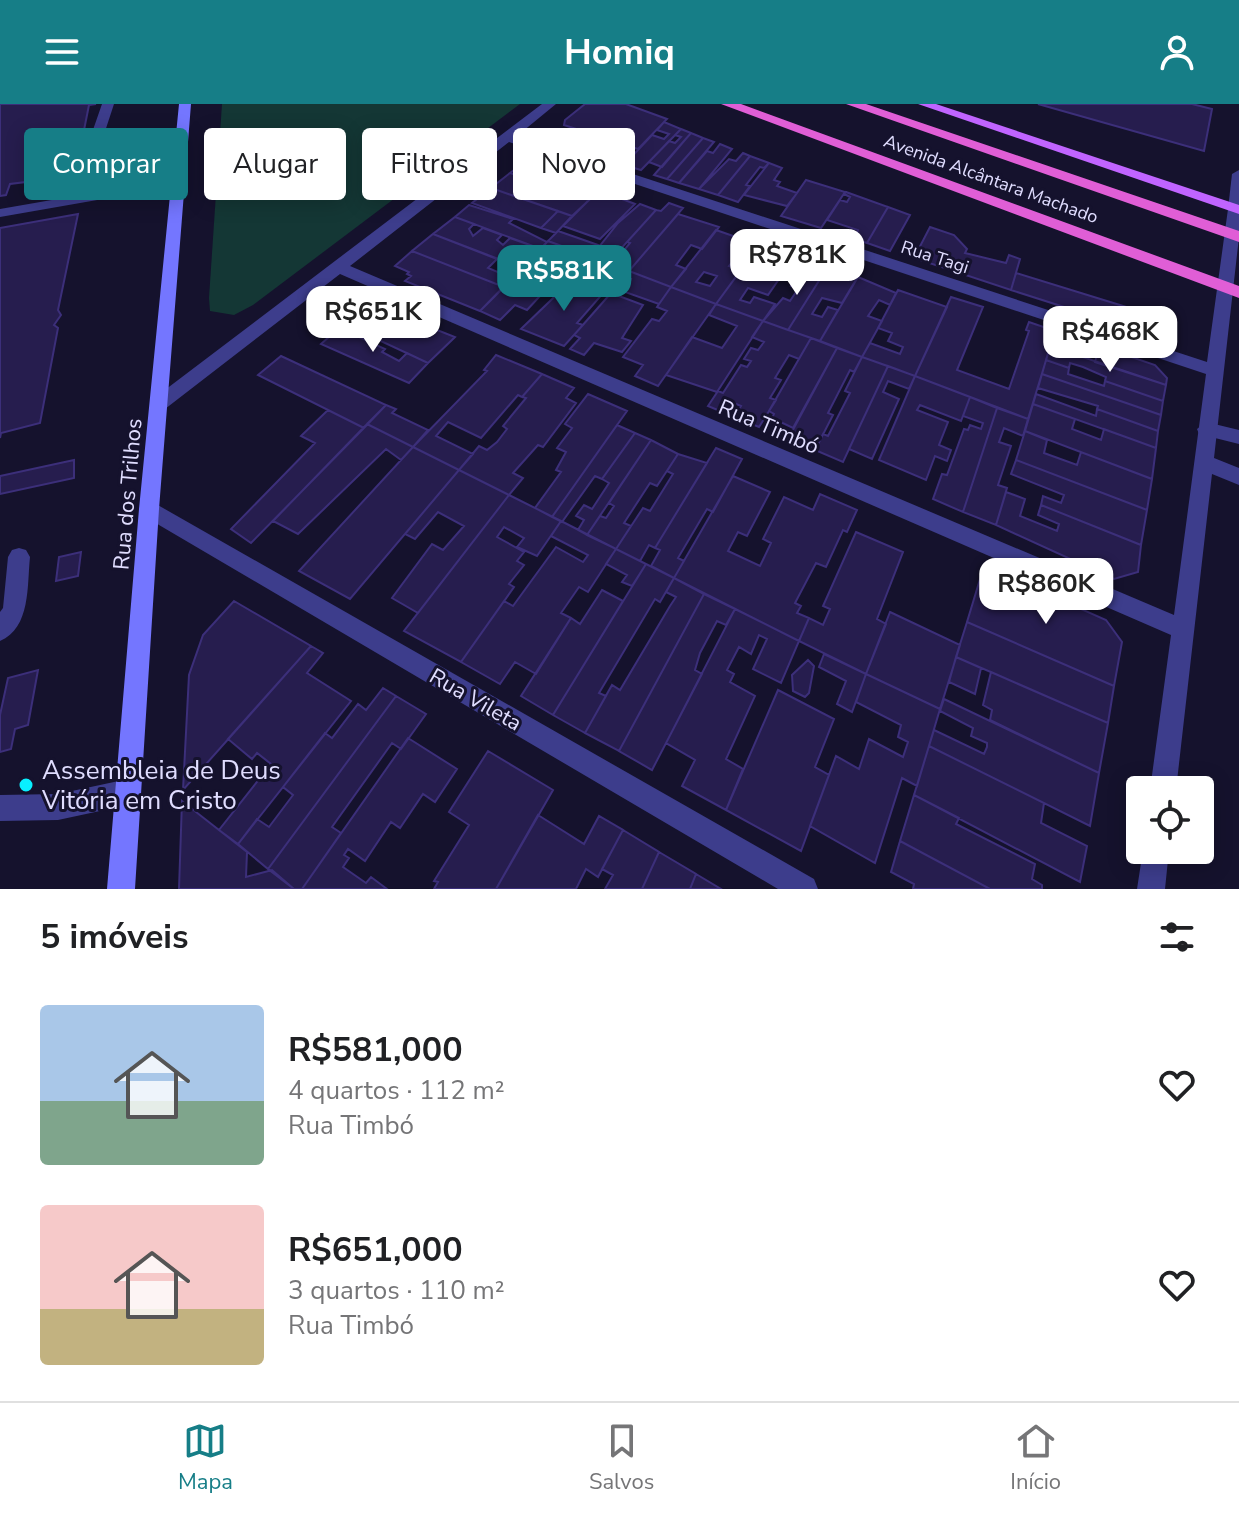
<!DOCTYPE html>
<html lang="pt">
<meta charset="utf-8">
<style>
body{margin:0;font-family:"Nunito Sans",sans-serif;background:#f2f2f2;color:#202124;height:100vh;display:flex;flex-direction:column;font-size:30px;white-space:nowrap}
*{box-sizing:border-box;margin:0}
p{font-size:26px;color:#757577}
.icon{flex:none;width:44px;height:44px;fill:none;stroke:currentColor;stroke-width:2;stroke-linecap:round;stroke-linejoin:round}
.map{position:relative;height:785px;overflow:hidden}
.panel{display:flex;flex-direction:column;background:#fff;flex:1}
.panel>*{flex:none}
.guide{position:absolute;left:24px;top:24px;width:800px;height:72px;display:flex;gap:16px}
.fabs{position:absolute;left:1126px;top:672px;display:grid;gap:16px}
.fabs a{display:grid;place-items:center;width:88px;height:88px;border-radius:8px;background:#fff;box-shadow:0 4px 20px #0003;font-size:40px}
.price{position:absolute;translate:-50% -68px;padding:0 18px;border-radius:16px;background:#fff;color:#222;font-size:26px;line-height:52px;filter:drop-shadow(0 2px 4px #0008)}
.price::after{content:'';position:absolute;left:50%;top:48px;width:24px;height:18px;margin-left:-12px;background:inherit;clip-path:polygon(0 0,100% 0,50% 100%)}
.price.on{background:#167e87;color:#fff}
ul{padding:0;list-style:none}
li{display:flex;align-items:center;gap:24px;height:200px;padding:0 40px}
li span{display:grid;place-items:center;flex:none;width:224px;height:160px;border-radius:8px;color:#555}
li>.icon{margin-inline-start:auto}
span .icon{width:96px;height:96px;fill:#fffc;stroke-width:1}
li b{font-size:34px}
h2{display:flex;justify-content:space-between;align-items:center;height:96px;padding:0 40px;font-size:34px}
.tag{padding:0 28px;border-radius:8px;background:#fff;box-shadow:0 4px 20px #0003;font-size:28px;line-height:72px}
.tag.on{background:#167e87;color:#fff}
header{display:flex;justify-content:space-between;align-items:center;height:104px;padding:0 40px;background:#167e87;color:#fff;font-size:36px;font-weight:700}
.tabs{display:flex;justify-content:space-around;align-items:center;height:112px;border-top:2px solid #e0e0e0;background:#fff;font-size:22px;color:#757577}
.tabs a{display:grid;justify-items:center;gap:4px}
.tabs .on{color:#167e87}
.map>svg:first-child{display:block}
.green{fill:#143735}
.building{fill:#261d4e;stroke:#3c2f7a;stroke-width:2;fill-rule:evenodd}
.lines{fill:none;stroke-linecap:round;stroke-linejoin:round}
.service{fill:#3d3d8c;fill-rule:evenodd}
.minor{fill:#3d3d8c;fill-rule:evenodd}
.tertiary{fill:#3d3d8c;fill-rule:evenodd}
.secondary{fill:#7476ff;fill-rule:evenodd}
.primary{fill:#c064ff;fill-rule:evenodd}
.trunk{fill:#e05ed6;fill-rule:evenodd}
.poi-dot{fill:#09efff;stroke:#15122d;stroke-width:3}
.labels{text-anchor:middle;stroke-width:6;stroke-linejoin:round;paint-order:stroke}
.far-street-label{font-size:18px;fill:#e0ddff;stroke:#15122d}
.street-label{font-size:22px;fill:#e0ddff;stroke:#15122d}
.near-poi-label{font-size:26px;fill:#e0ddff;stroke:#15122d;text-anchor:start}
</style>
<header><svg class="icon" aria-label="menu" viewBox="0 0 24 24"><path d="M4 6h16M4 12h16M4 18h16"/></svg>Homiq<svg class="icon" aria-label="person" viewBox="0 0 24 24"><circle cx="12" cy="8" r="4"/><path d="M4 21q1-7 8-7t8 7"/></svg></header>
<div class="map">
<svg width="1239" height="785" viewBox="0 0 1239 785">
<rect width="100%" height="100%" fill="#15122d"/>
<!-- green -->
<path class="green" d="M222,0H520L253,201L234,211L210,207L209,194Z"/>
<!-- building -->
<path class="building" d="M0,0H96L89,1L79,51L66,53L64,63L45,66L42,76L10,80L6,91L0,92Z
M585,0H626L667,15L638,45L564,21L565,16Z
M1038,0H1192L1212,5L1204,47Z
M664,18L681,25L641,66L624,61L652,31L664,35L669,30L657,26Z
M681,25L691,29L662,63L649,58L669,37L675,39L681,33L675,31Z
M579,26L625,41L621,45L635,49L631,53L622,50L617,54L566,37Z
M691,29L703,34L667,75L654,71Z
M703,34L714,38L679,79L667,75Z
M720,40L732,45L699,85L679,79L707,47L713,49Z
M743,49L750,52L718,91L699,85L729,55L736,57Z
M750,52L769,59L764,64L760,63L746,81L750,82L738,98L718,91Z
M769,59L782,64L774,76L780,78L777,82L797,89L787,102L744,91Z
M522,60L557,72L566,64L587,72L579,80L587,77L603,82L589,96L510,69Z
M510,69L589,96L572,112L491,84Z
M806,76L845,88L821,124L781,112Z
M491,84L558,107L541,124L472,99Z
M599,86L635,100L600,135L563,122Z
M846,88L888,103L867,139L854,135L858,126L827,116L840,96L847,98L850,93L844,90Z
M669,99L683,104L629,167L612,161L630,139L627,138L656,106L661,107Z
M640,100L656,106L608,159L591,153L618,119Z
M469,101L513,115L509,119L547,138L541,145L455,113Z
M888,103L910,111L890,147L867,139Z
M558,107L572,112L556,129L541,124Z
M78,110L58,206L61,211L54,221L58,224L40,319L1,329L0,334V124Z
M678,110L719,123L702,145L691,141L676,161L686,165L671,183L629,167Z
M455,113L474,120L469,125L473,132L483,124L502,131L497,136L503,141L510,134L541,145L522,164L433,130Z
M930,123L954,131L967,145L965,149L1006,159L1009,151L1020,155L1011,186L914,154Z
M716,126L759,141L755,146L744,143L729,162L741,166L716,200L671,183ZM704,168L717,172L710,182L696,178Z
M558,127L598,141L588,152L548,137Z
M433,130L497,155L488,164L500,169L509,159L522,164L504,183L412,147Z
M548,137L567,144L554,157L559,159L572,146L587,152L571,170L563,167L527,206L515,201L500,216L480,207Z
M760,140L795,152L768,191L748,184L740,196L750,199L754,193L775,200L763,217L716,200Z
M412,147L504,183L480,207L405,177L411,172L407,170L409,168L395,162Z
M587,152H588L629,167L618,180H605L580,167L585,161L580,159Z
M808,157L827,164L788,226L763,217L783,194L790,197L798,185L791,182Z
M827,164L857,174L842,199L822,194L812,210L822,213L828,203L838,206L820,237L788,226Z
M629,167L671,183L659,200L625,188L631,175L624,173Z
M1016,169L1162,214L1158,233L1011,186Z
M858,173L896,189L890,201L879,196L868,212L882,217L862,253L820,237Z
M573,175L605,187L577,219L583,221L564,242L521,225Z
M671,183L716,200L658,282L635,272L643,261L623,253L652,215L659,217L667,207L657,203Z
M898,186L947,203L915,272L862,253L870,239L900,250L903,243L888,237L892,229L878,224Z
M611,189L643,201L622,234L631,237L622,248L594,239L584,251L570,245L580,234L574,231Z
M951,193L983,203L957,266L1009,285L1029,227L1026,226L1029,218L1055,227L1028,315L915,272Z
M716,200L763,217L717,288L666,271L692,233L722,244L737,222L709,211Z
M359,201L425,231L432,224L455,233L428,259L340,218Z
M763,217L811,234L799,255L789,251L775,274L781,276L770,294L776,296L759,323L734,313L741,302L727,296L720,307L708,302L718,287L723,289L741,261L747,263L751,257L744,255L751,244L758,246L764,238L752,233Z
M340,218L364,229L359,233L385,245L382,248L399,257L407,249L428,259L409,279L321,240L338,225Z
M1055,227L1076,234L1071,249L1050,242Z
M811,234L837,244L793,324L772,314L774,310L769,307Z
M1050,242L1166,281L1163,297L1105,277L1106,273L1083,263L1070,259L1069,264L1046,256Z
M1099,242L1155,261L1167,274L1166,281L1095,258Z
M837,244L862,253L854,268L850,266L828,309L833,311L815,346L788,335Z
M496,251L542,270L522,293L518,291L481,334L448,318L436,332L473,350L459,366L413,343L487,267L484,266Z
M281,252L386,301L364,324L258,271Z
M862,253L888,262L843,358L815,346L823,330L828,332L850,289L845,287Z
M1046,256L1069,264L1068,270L1104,282L1105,277L1163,297L1161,311L1042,270Z
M888,262L915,272L909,285L888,277L883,288L899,295L872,355L849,345Z
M542,270L574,284L566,294L576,299L543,343L538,341L513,369L523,374L509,391L459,366L479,342L487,346L497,338L507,325L503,322L526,294L522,293Z
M1042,270L1161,311L1158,327L1097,305L1098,302L1038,284Z
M915,272L970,293L961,317L920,301L917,306L948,318L939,341L951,346L947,357L935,352L926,376L879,356Z
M588,290L627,307L552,413L535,404L561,368L556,366L566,348L557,344L572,324L565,320Z
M1036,290L1096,312L1097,305L1158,327L1156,344L1033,300Z
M970,293L997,304L963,408L933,395L942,370L947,371L964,325L968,326L970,321L981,325L983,319L963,312Z
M1033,300L1075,315L1072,325L1101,336L1104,325L1156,344L1152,375L1025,327Z
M386,301L396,305L392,309L428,326L413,343L367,320Z
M997,304L1028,315L1023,332L1004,324L999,338L1011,342L998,381L1007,384L996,421L963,408Z
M328,306L364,324L251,439L231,425L315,339L301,332Z
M367,320L413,343L401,356L386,345L298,430L273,417Z
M617,321L635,329L602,375L595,372L562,418L552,413Z
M1025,327L1047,336L1044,349L1077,361L1081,348L1152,375L1147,406L1016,356Z
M635,329L651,336L587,431L578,426L584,416L576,412L584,401L592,405L609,379L602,375Z
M651,336L678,350L657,382L650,379L624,419L631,422L616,445L587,431L600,412L606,414L614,402L609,399Z
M413,343L459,366L350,495L299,467Z
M716,344L742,355L713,408L707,405L678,454L684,457L674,474L651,462L660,446L655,444Z
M678,350L707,359L655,444L649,441L640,457L616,445L643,404L650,407L673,370L667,367Z
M74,356V374L0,390V372Z
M1016,356L1147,406L1141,441L1041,401L1043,392L1061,399L1064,391L1011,370Z
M459,366L509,391L418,509L392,494L432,440L443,446L464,422L438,408L415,435L405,430Z
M733,372L770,388L747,432L738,428L728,447L760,462L771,439L763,435L784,393L813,406L820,390L857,406L847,428L843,426L826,463L816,459L795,499L801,502L797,509L809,514L799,537L674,474Z
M1006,388L1025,395L1020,412L1057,427L1059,420L1038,411L1041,401L1141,441L1138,468L1114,475L996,421Z
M509,391L561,417L537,452L517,443L524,434L504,423L497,433L524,448L517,457L524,461L509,480L514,483L461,558L404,527Z
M561,417L616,445L588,488L579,483L561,509L571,514L536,570L515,558L500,580L461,558L504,497L513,502L556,443L583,458L588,451L551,432Z
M856,428L903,448L877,515L886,520L866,570L799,537L809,514L823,521L830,505L823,502Z
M616,445L646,460L632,482L622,478L627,471L606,460Z
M81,448L78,472L56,477L59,453Z
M646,460L674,474L660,498L655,495L599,589L606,592L585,629L553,611Z
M984,462L1106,516L1122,538L1114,582L967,518Z
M674,474L704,490L619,647L585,629L612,581L620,586L670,502L676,493L666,488Z
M602,486L623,497L553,611L521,592L571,514L580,520Z
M704,490L735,505L726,521L717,517L700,549L695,566L702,570L652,666L619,647Z
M234,497L311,542L183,686L189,571L203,531Z
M735,505L799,537L781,579L753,565L767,535L759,531L751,550L739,543L727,566L734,570L730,578L755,592L726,655L743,665L726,706L682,682L695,656L666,639Z
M890,508L960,541L940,605L866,570Z
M967,518L1114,582L1108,619L956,553Z
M311,542L323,549L307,569L351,597L238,740L219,726L271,660L257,649L252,655L228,635Z
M824,550L866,570L852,608L837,600L846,577L819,563Z
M956,553L981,564L975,590L949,578Z
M808,556L814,562L809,589L805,593L793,587L792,571Z
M38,566L28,621L15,625L11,645L0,648V611L8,574Z
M991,568L1108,619L1099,669L990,616L992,606L983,601Z
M866,570L940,605L917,682L902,674L875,759L810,722L836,652L859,665L869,635L903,653L908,638L898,633L901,621L856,598Z
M383,584L396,592L268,765L238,740L257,715L269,723L293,691L283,683L325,629L332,634L358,600L366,606Z
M778,586L834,615L815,663L829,671L801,747L726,706Z
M396,592L426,610L401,645L392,639L332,723L341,729L302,785H294L268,765Z
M944,595L1099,669L1090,722L929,642L934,626L984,650L987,643V639L971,632L973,624L940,607Z
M408,634L457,665L435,698L423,690L400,724L391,718L365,757L348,745L344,751L349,754L343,763L366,779L371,773L387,785H302Z
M929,642L1044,699L1041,719L1087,742L1080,778L914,691Z
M488,647L553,686L496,785H434L438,778L434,777L469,721L449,708Z
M914,691L959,714L956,720L1035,760L1032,775L1042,781V785H990L900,737Z
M182,697L247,748L246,773L272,766L294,785H179Z
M538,711L584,740L599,712L623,726L598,773L586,765L576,785H496Z
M623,726L659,748L642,785H605L613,771L602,765Z
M900,737L990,785H913L914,780L891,768Z
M659,748L696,770L690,785H642Z
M696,770L721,785H690Z"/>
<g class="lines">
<!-- service -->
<path class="service" d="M102,0H114L93,64C131,84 172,45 187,55C161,78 107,92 79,66Z
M178,74L185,78L183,81L0,113V105Z
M1206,318L1239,326V340L1199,330L1197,325Z
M19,444L26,446L30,453C27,481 31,524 0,537V508L3,504L8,453L12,446Z
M128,675L137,679L141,688L137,697L128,701L58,716L0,717V691L58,690Z"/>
<!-- minor -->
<path class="minor" d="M542,0H556L517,32L1207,258L1228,105L1239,102V133L1214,354L1239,364V381L1212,370L1176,686H1150L1171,531L340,170L165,305H153L150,300L153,295ZM509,38L1206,270L1174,511L350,162Z
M149,396L814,775L818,785H778L142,411L139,405L142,399Z
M1143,746H1169L1165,785H1137Z"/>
<!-- tertiary -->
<path class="tertiary" d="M1239,66V108L1235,109L1228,105L1232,70Z"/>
<!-- secondary -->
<path class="secondary" d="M179,0H191L159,405L135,785H107L139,405Z"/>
<!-- primary -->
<path class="primary" d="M918,0H936L1239,101V110Z"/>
<!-- trunk -->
<path class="trunk" d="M721,0H741L1239,182V194Z
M846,0H866L1239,127V138Z"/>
</g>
<!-- markers -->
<circle class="poi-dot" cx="26" cy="681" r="8"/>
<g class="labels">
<!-- far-street labels -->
<g class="far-street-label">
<text transform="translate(991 75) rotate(20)" y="6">Avenida Alcântara Machado</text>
<text transform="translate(935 153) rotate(18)" y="6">Rua Tagi</text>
</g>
<!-- street labels -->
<g class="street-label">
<text transform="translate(769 322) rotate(23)" y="8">Rua Timbó</text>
<text transform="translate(127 390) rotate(-85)" y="8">Rua dos Trilhos</text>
<text transform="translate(476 595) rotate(30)" y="8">Rua Vileta</text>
</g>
<!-- near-poi labels -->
<g class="near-poi-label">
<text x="42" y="675">Assembleia de Deus<tspan x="42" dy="30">Vitória em Cristo</tspan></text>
</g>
</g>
</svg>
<div class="fabs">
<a><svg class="icon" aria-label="locate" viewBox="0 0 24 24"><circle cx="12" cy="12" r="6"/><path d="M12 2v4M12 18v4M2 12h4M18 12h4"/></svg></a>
</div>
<b class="price" style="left:797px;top:193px">R$781K</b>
<b class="price on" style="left:564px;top:209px">R$581K</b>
<b class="price" style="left:373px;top:250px">R$651K</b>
<b class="price" style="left:1110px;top:270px">R$468K</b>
<b class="price" style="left:1046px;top:522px">R$860K</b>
<div class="guide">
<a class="tag on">Comprar</a>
<a class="tag">Alugar</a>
<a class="tag">Filtros</a>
<a class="tag">Novo</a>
</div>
</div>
<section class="panel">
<h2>5 imóveis<svg class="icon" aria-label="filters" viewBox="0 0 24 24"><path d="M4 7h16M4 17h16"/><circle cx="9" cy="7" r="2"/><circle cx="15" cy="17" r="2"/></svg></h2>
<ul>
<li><span style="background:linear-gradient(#a9c7e8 60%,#7fa58c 0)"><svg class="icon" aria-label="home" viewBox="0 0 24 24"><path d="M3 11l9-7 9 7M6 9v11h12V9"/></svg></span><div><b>R$581,000</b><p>4 quartos · 112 m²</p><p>Rua Timbó</p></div><svg class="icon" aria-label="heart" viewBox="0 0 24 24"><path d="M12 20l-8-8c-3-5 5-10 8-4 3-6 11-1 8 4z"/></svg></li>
<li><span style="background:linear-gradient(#f6c9c9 65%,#c2b280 0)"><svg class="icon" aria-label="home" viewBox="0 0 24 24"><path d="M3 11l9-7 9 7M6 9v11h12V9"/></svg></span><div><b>R$651,000</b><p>3 quartos · 110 m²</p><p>Rua Timbó</p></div><svg class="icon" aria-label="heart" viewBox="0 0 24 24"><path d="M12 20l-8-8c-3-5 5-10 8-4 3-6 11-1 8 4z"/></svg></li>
</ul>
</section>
<nav class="tabs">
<a class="on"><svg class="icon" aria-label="map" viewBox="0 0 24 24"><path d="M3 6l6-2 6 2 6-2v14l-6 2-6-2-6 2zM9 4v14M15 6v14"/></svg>Mapa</a>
<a><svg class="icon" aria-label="saved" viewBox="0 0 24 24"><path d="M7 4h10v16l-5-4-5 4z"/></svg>Salvos</a>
<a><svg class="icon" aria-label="home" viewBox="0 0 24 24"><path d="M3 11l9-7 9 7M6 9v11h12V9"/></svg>Início</a>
</nav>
